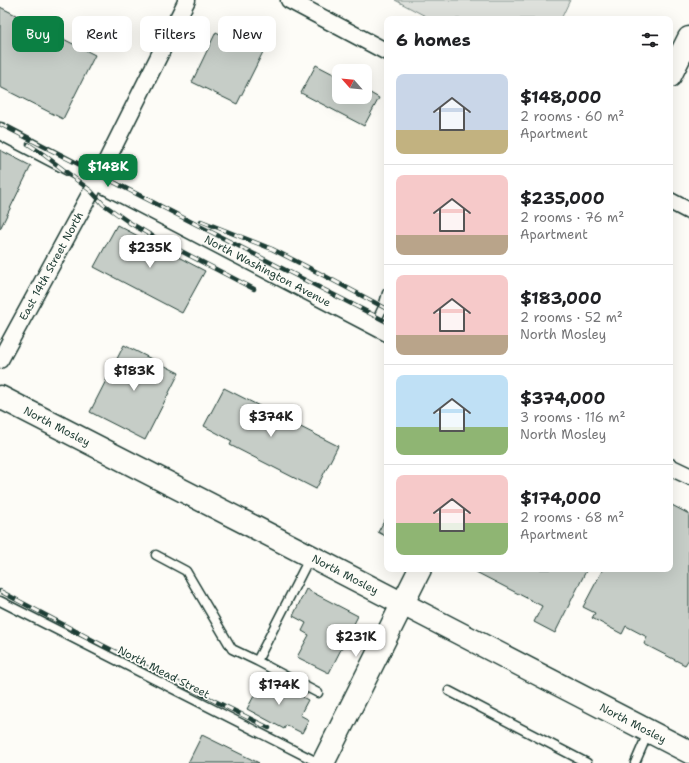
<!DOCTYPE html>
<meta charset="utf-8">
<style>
body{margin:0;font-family:"Shantell Sans",sans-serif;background:#f2f2f2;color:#202124;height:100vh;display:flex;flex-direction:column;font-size:15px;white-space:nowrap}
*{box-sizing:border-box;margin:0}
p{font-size:13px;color:#757577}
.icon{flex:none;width:22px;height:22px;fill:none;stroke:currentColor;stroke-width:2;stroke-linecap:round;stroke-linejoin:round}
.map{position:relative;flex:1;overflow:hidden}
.panel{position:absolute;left:384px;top:16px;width:289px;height:556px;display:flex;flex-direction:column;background:#fff;border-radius:8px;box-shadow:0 4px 16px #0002}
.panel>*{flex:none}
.guide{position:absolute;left:12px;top:16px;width:312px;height:36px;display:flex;gap:8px}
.needle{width:26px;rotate:297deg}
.buttons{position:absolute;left:332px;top:64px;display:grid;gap:8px}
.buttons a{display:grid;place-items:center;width:40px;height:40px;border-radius:8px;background:#fff;box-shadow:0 4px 16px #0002;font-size:20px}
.price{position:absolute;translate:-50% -34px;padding:0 9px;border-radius:8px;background:#fff;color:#222;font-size:13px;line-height:26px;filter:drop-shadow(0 1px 2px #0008)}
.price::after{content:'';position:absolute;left:50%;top:24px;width:12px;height:9px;margin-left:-6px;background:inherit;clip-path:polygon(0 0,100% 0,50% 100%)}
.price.selected{background:#0b8043;color:#fff}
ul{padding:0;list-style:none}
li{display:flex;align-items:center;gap:12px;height:100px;padding:0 12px}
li+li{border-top:1px solid #e0e0e0}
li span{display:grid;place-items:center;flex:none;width:112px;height:80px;border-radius:8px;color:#555}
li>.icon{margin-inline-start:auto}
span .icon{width:48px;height:48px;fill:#fffc;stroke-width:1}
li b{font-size:17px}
h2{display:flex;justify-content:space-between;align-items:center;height:48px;padding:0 12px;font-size:17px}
.tag{padding:0 14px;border-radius:8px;background:#fff;box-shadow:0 4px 16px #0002;font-size:14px;line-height:36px}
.tag.selected{background:#0b8043;color:#fff}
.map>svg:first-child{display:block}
.green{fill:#dde0db;stroke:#7e8e88}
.building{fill:#c6cdc7;stroke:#1f3d34}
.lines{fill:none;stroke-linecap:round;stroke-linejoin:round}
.lane-casing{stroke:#1f3d34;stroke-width:11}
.street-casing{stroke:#1f3d34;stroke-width:19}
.secondary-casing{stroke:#1f3d34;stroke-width:25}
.lane{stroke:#fdfcf7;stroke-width:8}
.street{stroke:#fdfcf7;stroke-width:16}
.secondary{stroke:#fdfcf7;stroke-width:22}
.rail-casing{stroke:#1f3d34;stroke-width:4.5}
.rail{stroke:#fdfcf7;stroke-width:3;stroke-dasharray:9;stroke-linecap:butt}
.labels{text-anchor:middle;stroke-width:3.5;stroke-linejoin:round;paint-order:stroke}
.street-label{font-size:11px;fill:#1f3d34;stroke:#fdfcf7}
</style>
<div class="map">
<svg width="689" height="763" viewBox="0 0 689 763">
<rect width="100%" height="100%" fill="#fdfcf7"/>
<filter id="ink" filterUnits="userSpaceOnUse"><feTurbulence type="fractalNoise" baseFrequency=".025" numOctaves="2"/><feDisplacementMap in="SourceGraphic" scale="8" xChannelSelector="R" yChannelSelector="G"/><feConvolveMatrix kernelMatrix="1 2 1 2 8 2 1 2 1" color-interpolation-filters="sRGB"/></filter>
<g filter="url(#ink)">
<!-- green -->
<path class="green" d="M395,0H570L561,19H431Z"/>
<!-- building -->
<path class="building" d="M0,7L95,55L63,119L0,87Z
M229,17L270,38L237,104L192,82L216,32L220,34Z
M316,65L339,77V97H365V90L379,98L364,126L301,93Z
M0,150L31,166L0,229Z
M117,225L205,271L182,313L94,267Z
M124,345L179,373L145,440L90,412Z
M224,388L338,446L316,489L230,445L232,441L204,426Z
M670,504L689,514V659L685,665L644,644L647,637L626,626L622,634L592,618L595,613L583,607L603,569H670Z
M387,516V537L378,532Z
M478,569H587L555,633L534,622L542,606L476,572Z
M306,589L358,616L329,673L297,657L309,635L302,631L306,623L293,616Z
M264,677L308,700L300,715L309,720L302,733L286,725L284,729L247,709Z
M202,735L259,763H188Z"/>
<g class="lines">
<defs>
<path id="lane" d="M374,326L383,307L387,293
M156,555L186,571L232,649L257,661
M310,557L257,661L318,693
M0,601L319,763
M449,691L587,763
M635,763L648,733"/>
<g id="street">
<path d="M289,0L387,52"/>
<path id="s1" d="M0,131L387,333"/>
<path d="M670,201L689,211"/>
<path id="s2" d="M0,360L88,198L187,0"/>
<path d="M670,467L689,476"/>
</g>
<g id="secondary">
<path d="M670,76L689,38"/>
<path id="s3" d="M0,397L254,527L689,752"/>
<path d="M323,763L420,569"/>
</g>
</defs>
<!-- lane casing -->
<use href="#lane" class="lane-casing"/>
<!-- street casing -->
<use href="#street" class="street-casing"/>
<!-- secondary casing -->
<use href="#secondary" class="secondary-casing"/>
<!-- lane -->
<use href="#lane" class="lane"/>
<!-- street -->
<use href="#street" class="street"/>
<!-- secondary -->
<use href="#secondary" class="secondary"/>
<defs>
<path id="rail" d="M0,124L387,322
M28,144L43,154L91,191L103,204L130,223L154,237L254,289
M201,221L272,249L321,274L387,309
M0,591L102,645L269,728"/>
</defs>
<!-- rail casing -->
<use href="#rail" class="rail-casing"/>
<!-- rail -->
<use href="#rail" class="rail"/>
</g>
</g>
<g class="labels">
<!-- street labels -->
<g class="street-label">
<text dy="4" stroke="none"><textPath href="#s2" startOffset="107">East 14th Street North</textPath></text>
<text dy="4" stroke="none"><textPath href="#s1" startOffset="302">North Washington Avenue</textPath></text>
<text dy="4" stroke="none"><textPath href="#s3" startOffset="64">North Mosley</textPath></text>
<text dy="4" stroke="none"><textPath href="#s3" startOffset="388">North Mosley</textPath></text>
<text transform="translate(164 672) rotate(27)" y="4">North Mead Street</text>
<text dy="4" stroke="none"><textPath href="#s3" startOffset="712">North Mosley</textPath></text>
</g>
</g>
</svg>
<div class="buttons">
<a><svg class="needle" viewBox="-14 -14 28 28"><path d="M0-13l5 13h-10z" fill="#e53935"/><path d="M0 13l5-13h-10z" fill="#757577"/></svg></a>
</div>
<b class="price selected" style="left:108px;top:188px">$148K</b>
<b class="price" style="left:150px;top:269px">$235K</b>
<b class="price" style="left:134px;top:392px">$183K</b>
<b class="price" style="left:271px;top:438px">$374K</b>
<b class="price" style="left:356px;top:658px">$231K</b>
<b class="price" style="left:279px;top:706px">$174K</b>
<div class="guide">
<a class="tag selected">Buy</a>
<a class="tag">Rent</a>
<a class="tag">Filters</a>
<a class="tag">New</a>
</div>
<section class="panel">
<h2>6 homes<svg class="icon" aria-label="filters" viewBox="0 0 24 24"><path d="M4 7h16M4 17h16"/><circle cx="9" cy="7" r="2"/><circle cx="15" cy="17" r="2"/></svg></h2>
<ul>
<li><span style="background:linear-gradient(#c9d6e8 70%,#c2b280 0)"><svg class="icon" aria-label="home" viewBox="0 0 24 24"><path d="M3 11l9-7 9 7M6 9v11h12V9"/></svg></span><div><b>$148,000</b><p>2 rooms · 60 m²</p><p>Apartment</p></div></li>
<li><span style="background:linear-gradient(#f6c9c9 75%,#b9a48a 0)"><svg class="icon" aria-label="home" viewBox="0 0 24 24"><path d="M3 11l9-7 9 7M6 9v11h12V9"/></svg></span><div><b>$235,000</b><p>2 rooms · 76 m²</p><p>Apartment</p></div></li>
<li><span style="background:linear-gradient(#f6c9c9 75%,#b9a48a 0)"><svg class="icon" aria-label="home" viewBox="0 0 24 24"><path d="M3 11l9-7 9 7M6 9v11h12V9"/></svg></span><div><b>$183,000</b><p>2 rooms · 52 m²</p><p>North Mosley</p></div></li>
<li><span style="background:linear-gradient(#bfe0f5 65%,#8fb573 0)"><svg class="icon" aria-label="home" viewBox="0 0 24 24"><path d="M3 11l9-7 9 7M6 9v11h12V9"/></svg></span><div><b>$374,000</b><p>3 rooms · 116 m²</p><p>North Mosley</p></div></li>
<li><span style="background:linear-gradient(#f6c9c9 60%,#8fb573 0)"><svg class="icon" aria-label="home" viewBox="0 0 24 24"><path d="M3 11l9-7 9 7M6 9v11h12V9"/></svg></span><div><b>$174,000</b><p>2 rooms · 68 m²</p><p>Apartment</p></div></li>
</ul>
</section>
</div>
